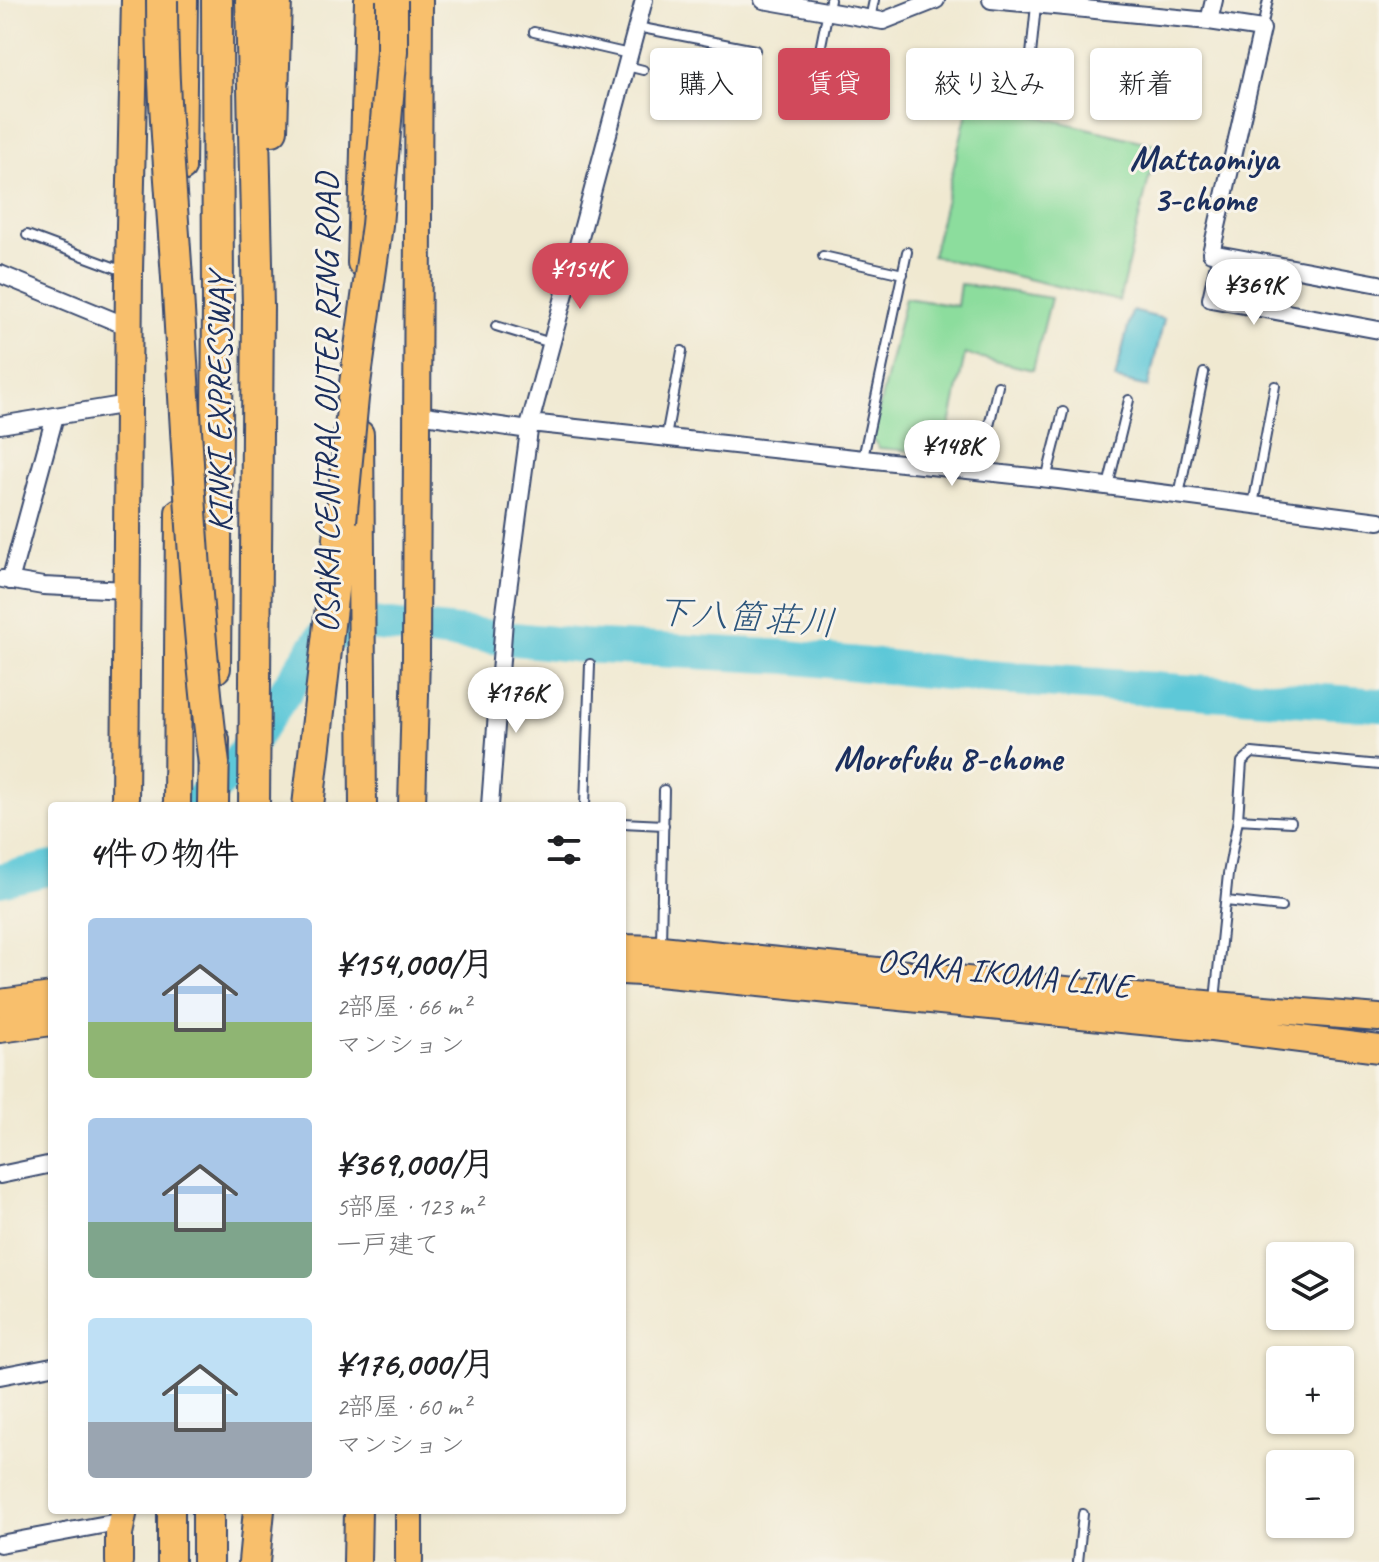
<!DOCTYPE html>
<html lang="ja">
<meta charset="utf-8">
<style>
body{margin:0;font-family:Caveat,"Klee One",sans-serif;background:#f6f6f6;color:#202124;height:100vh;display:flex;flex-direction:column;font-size:30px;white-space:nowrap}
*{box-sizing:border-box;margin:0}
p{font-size:26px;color:#757577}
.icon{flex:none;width:44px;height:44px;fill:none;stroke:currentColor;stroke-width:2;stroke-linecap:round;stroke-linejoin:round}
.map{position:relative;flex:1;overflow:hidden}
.details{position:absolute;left:48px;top:802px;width:578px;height:712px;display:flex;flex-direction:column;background:#fff;border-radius:8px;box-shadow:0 2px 6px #0004}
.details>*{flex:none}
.guide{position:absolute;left:650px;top:48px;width:608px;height:72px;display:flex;gap:16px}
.controls{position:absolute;left:1266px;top:1242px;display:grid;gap:16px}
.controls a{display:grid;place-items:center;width:88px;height:88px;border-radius:8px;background:#fff;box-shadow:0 2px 6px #0004;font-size:40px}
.price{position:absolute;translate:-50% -68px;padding:0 18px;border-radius:28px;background:#fff;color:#222;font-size:26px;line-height:52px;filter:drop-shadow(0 2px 4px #0008)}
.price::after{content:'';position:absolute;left:50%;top:48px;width:24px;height:18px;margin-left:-12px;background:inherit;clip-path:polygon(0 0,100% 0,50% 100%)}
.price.active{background:#d1495b;color:#fff}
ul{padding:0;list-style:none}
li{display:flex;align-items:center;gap:24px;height:200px;padding:0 40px}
li span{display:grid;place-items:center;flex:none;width:224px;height:160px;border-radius:8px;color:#555}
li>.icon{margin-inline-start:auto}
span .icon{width:96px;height:96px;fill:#fffc;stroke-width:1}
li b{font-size:34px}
h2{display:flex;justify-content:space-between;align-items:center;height:96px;padding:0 40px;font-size:34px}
.chip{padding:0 28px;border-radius:8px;background:#fff;box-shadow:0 2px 6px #0004;font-size:28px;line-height:72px}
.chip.active{background:#d1495b;color:#fff}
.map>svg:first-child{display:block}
.green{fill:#8cdd9d;stroke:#54867e;stroke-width:2}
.water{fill:#5dc8d8;stroke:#3c7c9b;stroke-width:2}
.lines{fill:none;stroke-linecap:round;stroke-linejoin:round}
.river{stroke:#5dc8d8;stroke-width:34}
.service-casing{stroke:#3b4b6f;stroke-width:12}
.minor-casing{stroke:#3b4b6f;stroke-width:20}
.primary-casing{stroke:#3b4b6f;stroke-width:30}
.motorway-casing{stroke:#3b4b6f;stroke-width:34}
.service{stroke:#fff;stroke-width:8}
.minor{stroke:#fff;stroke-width:16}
.primary{stroke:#f8bf6c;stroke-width:26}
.motorway{stroke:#f8bf6c;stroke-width:30}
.motorway-bridge-casing{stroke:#3b4b6f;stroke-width:34;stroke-linecap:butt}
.motorway-bridge{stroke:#f8bf6c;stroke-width:30}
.labels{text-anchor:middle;stroke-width:6;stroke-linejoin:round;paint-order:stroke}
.street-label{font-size:34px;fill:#1b2f5e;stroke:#f7f3e8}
.neighbourhood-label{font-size:36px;font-weight:bold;fill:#1b2f5e;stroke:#f7f3e8}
.water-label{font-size:36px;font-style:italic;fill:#2c557c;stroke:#f7f3e8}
</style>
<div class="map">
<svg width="1379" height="1562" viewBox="0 0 1379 1562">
<rect width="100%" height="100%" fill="#f7f3e8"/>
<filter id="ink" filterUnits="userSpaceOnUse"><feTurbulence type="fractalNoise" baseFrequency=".0125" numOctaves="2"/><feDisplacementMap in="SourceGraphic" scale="16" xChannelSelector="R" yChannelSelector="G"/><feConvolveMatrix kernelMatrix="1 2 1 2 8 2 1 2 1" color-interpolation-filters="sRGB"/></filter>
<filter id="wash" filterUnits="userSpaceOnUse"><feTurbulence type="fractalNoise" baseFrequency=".006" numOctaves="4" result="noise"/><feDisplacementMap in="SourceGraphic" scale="32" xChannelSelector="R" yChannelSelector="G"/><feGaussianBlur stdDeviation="1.8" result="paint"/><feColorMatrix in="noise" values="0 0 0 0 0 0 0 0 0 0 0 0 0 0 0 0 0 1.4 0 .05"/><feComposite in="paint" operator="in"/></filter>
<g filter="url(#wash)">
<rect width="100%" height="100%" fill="#f0e9d1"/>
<!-- green -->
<path class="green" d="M970,100L1157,145L1119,301L932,256Z
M960,284L1051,298L1033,370L965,354L944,454L879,448L872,438L905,298L957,306Z"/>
<!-- water -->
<path class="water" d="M1132,311L1164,319L1148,387L1115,379Z"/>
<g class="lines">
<!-- river -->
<path class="river" d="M192,806L228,775L322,638L371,624L582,646L788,657L987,677L1379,705
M0,880L52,868"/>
</g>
</g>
<g filter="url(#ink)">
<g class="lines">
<defs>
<path id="service" d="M870,19L874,0
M637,27L755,50
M1262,28L1268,0
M534,32L629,54
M1031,55L1036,5
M627,66L643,70
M813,85L830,0
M27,235L124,271
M823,256L903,274
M496,326L551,343
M666,437L682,351
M863,458L907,252
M979,471L998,386
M1046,479L1063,412
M1108,486L1129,400
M1179,495L1204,373
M1253,505L1275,386
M585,806L590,664
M1238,819L1291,822
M622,823L664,825
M1226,901L1281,907
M661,944L664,790
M1215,1000L1228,874L1238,819L1242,762L1252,753L1379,765
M1078,1562L1083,1514"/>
<path id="minor" d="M763,0L883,21L936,0
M991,0L1209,21L1262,29L1211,253L1379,284
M1209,21L1214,0
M1221,255L1211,299L1379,330
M0,274L129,327
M418,414L529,430
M530,423L1059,480L1379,521
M0,425L128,404
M2,579L43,586L127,590
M10,581L55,416
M490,806L504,620L530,423L644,0
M0,1175L52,1164
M0,1376L52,1366
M0,1544L123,1521"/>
<path id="primary" d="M182,168L184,0
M361,263L368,0
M360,434L363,806
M125,806L129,272L135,0
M177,806L179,512
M412,806L416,657L419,0
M622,948L661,949L1215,1005L1379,1018
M622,971L658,973L1212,1028L1379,1049
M0,1003L52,996
M0,1029L52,1022
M119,1562V1534L124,1510
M171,1562V1510
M357,1562L358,1510
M409,1562V1510"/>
<path id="motorway" d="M251,0L258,307L254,806
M272,130L276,0
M215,668L218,304L217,0
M213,806L214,740
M308,806L341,521
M208,1562V1510
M254,1562L259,1510"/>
</defs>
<!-- service casing -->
<use href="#service" class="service-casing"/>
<!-- minor casing -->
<use href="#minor" class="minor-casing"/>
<!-- primary casing -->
<use href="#primary" class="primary-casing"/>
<!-- motorway casing -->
<use href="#motorway" class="motorway-casing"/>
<!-- service -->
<use href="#service" class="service"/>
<!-- minor -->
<use href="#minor" class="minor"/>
<!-- primary -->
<use href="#primary" class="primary"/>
<!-- motorway -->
<use href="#motorway" class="motorway"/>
<defs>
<path id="motorway-bridge" d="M162,0C162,104 173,206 179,310C188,462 195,613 214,764
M341,521L353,398L377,225L392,51V0"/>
</defs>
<!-- motorway-bridge casing -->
<use href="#motorway-bridge" class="motorway-bridge-casing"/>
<!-- motorway-bridge -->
<use href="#motorway-bridge" class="motorway-bridge"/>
</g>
</g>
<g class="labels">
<!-- street labels -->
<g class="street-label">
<text transform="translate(219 403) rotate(-90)" y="12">KINKI EXPRESSWAY</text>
<text transform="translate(326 403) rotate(-90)" y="12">OSAKA CENTRAL OUTER RING ROAD</text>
<text transform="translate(1004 972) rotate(6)" y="12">OSAKA IKOMA LINE</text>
</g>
<!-- neighbourhood labels -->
<g class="neighbourhood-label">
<text x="1204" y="170">Mattaomiya<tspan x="1204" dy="41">3-chome</tspan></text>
<text x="948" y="770">Morofuku 8-chome</text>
</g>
<!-- water labels -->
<g class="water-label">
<text transform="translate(746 616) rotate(4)" y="13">下八箇荘川</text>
</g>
</g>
</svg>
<div class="controls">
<a><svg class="icon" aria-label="layers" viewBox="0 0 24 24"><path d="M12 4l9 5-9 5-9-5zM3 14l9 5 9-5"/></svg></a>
<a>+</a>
<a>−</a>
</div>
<b class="price active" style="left:580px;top:311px">¥154K</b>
<b class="price" style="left:1254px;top:327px">¥369K</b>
<b class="price" style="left:952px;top:488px">¥148K</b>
<b class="price" style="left:516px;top:735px">¥176K</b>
<div class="guide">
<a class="chip">購入</a>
<a class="chip active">賃貸</a>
<a class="chip">絞り込み</a>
<a class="chip">新着</a>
</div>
<section class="details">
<h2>4件の物件<svg class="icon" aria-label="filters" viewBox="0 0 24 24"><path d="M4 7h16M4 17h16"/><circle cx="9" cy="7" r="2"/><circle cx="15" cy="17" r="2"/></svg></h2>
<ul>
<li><span style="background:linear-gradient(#a9c7e8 65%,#8fb573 0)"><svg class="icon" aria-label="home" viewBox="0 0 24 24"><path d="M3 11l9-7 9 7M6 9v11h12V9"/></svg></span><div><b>¥154,000/月</b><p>2部屋 · 66 m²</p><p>マンション</p></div></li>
<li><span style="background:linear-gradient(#a9c7e8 65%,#7fa58c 0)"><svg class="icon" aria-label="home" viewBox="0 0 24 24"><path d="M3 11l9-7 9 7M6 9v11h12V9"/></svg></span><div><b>¥369,000/月</b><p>5部屋 · 123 m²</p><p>一戸建て</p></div></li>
<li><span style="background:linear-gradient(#bfe0f5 65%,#9aa5b1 0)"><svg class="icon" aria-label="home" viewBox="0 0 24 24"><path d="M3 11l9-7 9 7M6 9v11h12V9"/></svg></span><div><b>¥176,000/月</b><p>2部屋 · 60 m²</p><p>マンション</p></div></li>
</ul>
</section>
</div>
